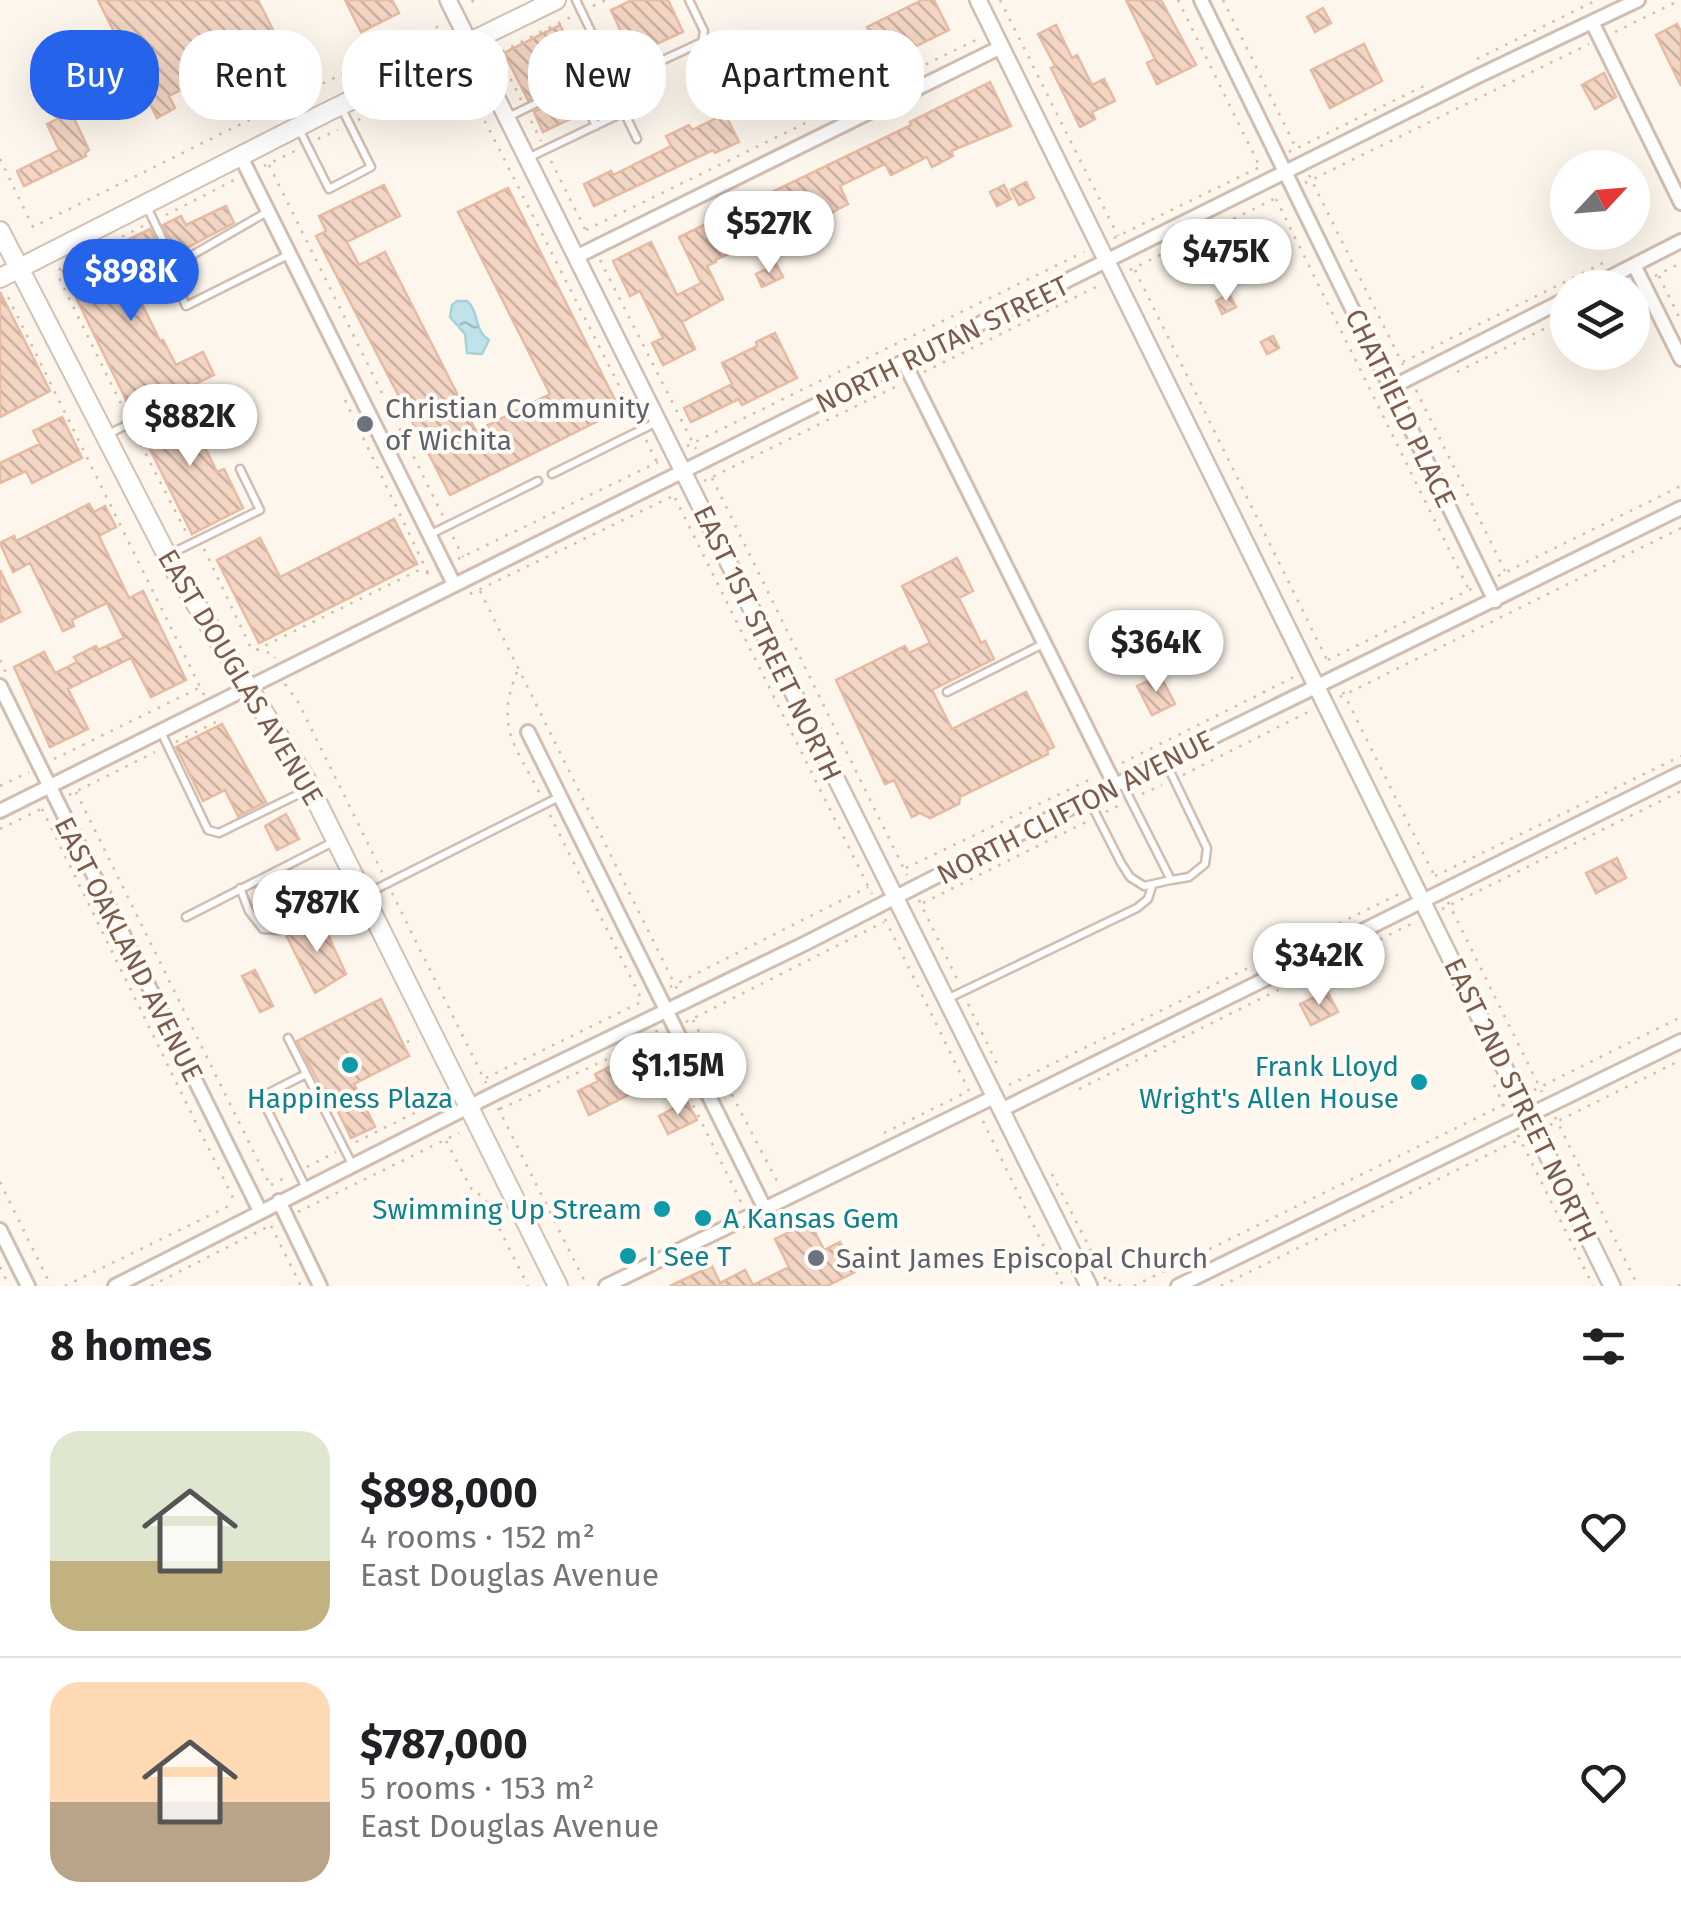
<!DOCTYPE html>
<meta charset="utf-8">
<style>
body{margin:0;font-family:"Fira Sans",sans-serif;background:#f6f6f6;color:#202124;height:100vh;display:flex;flex-direction:column;font-size:38px;white-space:nowrap}
*{box-sizing:border-box;margin:0}
p{font-size:32px;color:#757577}
.icon{flex:none;width:55px;height:55px;fill:none;stroke:currentColor;stroke-width:2;stroke-linecap:round;stroke-linejoin:round}
.map{position:relative;height:1286px;overflow:hidden}
.details{display:flex;flex-direction:column;background:#fff;flex:1}
.details>*{flex:none}
.banner{position:absolute;left:30px;top:30px;width:1000px;height:90px;display:flex;gap:20px}
.needle{width:65px;rotate:64deg}
.buttons{position:absolute;left:1550px;top:150px;display:grid;gap:20px}
.buttons a{display:grid;place-items:center;width:100px;height:100px;border-radius:50%;background:#fff;box-shadow:0 10px 40px #0002;font-size:50px}
.price{position:absolute;translate:-50% -85px;padding:0 22px;border-radius:35px;background:#fff;color:#222;font-size:32px;line-height:65px;filter:drop-shadow(0 2px 5px #0008)}
.price::after{content:'';position:absolute;left:50%;top:60px;width:30px;height:22px;margin-left:-15px;background:inherit;clip-path:polygon(0 0,100% 0,50% 100%)}
.price.current{background:#2563eb;color:#fff}
ul{padding:0;list-style:none}
li{display:flex;align-items:center;gap:30px;height:250px;padding:0 50px}
li+li{border-top:2px solid #e0e0e0}
li span{display:grid;place-items:center;flex:none;width:280px;height:200px;border-radius:30px;color:#555}
li>.icon{margin-inline-start:auto}
span .icon{width:120px;height:120px;fill:#fffc;stroke-width:1}
li b{font-size:42px}
h2{display:flex;justify-content:space-between;align-items:center;height:120px;padding:0 50px;font-size:42px}
.pill{padding:0 35px;border-radius:40px;background:#fff;box-shadow:0 10px 40px #0002;font-size:35px;line-height:90px}
.pill.current{background:#2563eb;color:#fff}
.map>svg:first-child{display:block}
.water{fill:url(#water-ripples);stroke:#a5d3da;stroke-width:2.5}
.building{fill:url(#building-back-hatch);stroke:#e6bba3;stroke-width:2.5}
.lines{fill:none;stroke-linecap:round;stroke-linejoin:round}
.service-casing{stroke:#d1beb0;stroke-width:11}
.minor-casing{stroke:#d1beb0;stroke-width:18}
.tertiary-casing{stroke:#d1beb0;stroke-width:20}
.secondary-casing{stroke:#d6c0b0;stroke-width:22}
.path{stroke:#d9b8a5;stroke-width:2.5;stroke-dasharray:2.5 8;stroke-linecap:butt}
.service{stroke:#fff;stroke-width:6}
.minor{stroke:#fff;stroke-width:12}
.tertiary{stroke:#fff;stroke-width:15}
.secondary{stroke:#fff;stroke-width:18}
.worship-dot{fill:#6b7280;stroke:#fffaf3;stroke-width:4}
.culture-dot{fill:#0f9aa8;stroke:#fffaf3;stroke-width:4}
.labels{text-anchor:middle;stroke-width:8;stroke-linejoin:round;paint-order:stroke}
.street-label{font-size:28px;fill:#7a5c4d;stroke:#fffaf3}
.worship-label{font-size:28px;fill:#5b616d;stroke:#fffaf3;text-anchor:start}
.culture-label{font-size:28px;fill:#0d838f;stroke:#fffaf3;text-anchor:end}
</style>
<div class="map">
<svg width="1681" height="1286" viewBox="0 0 1681 1286">
<defs>
<pattern id="water-ripples" width="26" height="14" patternUnits="userSpaceOnUse" patternTransform="scale(2.5)"><rect width="26" height="14" fill="#bfe3e8"/><path d="M2 4q2-2 4 0t4 0M15 11q2-2 4 0t4 0" fill="none" stroke="#a0bbbe"/></pattern>
<pattern id="building-back-hatch" width="6" height="6" patternUnits="userSpaceOnUse" patternTransform="scale(2.5)"><rect width="6" height="6" fill="#f3d5c3"/><path d="M-1 5l2 2M0 0l6 6M5-1l2 2" fill="none" stroke="#cab0a1"/></pattern>
</defs>
<rect width="100%" height="100%" fill="#fdf6ec"/>
<!-- water -->
<path class="water" d="M457,301H467C480,312 473,330 489,340L482,354L467,353L465,334L450,317L452,305Z"/>
<!-- building -->
<path class="building" d="M98,0H258L285,54L273,60L266,47L169,96L175,108L157,118Z
M345,0H392L399,13L361,32Z
M632,0H668L683,32L632,55L611,10Z
M922,0H934L949,30L855,76L843,51L872,37L867,27Z
M1126,0H1161L1196,65L1157,84L1147,63L1155,59Z
M1323,8L1331,23L1315,32L1307,17Z
M1677,24L1681,31V86L1656,35Z
M560,25L579,63L561,71L566,81L528,100L504,53Z
M1056,25L1072,58L1077,55L1092,85L1104,79L1115,101L1092,112L1095,119L1080,127L1051,68L1055,66L1038,34Z
M1364,44L1382,81L1330,108L1311,70Z
M1604,73L1616,97L1595,109L1582,85Z
M990,82L1011,126L951,151L953,156L932,167L927,157L891,175L885,164L840,186L848,204L827,215L825,210L715,260L716,262L707,266L723,299L682,322L695,349L663,365L652,343L663,338L640,291L630,296L613,261L651,242L677,295L701,283L679,237L911,125L910,122Z
M571,94L581,114L543,132L534,112Z
M71,112L89,150L85,153L86,156L24,186L17,171L59,150L47,124Z
M725,114L739,142L715,153L713,150L594,206L584,184L611,171L613,175L671,146L666,136L689,125L692,130Z
M1026,182L1034,198L1019,205L1011,190Z
M384,185L400,216L347,242L359,265L385,252L476,431L550,394L458,212L508,188L620,410L450,495L316,236L326,231L319,216Z
M1004,185L1011,199L997,206L990,192Z
M226,206L234,223L177,253L163,225L181,216L186,225Z
M150,229L165,260L129,277L160,341L163,340L176,365L203,352L214,375L133,414L63,271Z
M776,264L783,277L762,287L756,274Z
M0,292L50,391L0,417Z
M1229,294L1236,307L1222,314L1216,301Z
M775,333L797,378L742,405L739,399L691,422L684,408L732,384L722,363L757,346L756,342Z
M1273,336L1279,348L1267,354L1261,342Z
M188,404L192,412L195,410L203,426L197,431L217,472L224,469L243,508L192,534L139,427Z
M62,417L82,458L32,483L26,471L0,483V463L40,444L33,431Z
M89,504L94,512L105,506L116,527L99,536L129,598L143,591L186,680L151,697L131,658L68,689L88,729L50,747L14,667L44,652L55,673L77,662L74,657L96,646L98,650L124,638L107,603L72,620L74,626L63,631L30,563L13,572L0,543L14,536L16,541Z
M394,519L417,564L259,643L217,560L260,538L280,577Z
M957,558L973,591L959,598L981,643L985,641L994,659L932,690L952,729L1026,692L1054,747L1047,750L1048,754L960,797L959,804L930,818L920,813L912,817L894,780L885,784L836,680L905,646L909,653L930,643L902,586Z
M0,570L20,612L0,622Z
M1160,675L1175,704L1152,715L1137,686Z
M222,724L266,802L238,816L225,790L203,801L176,747Z
M286,814L299,839L277,850L265,826Z
M1617,858L1626,878L1596,893L1586,873Z
M318,883L327,901L280,922L272,906Z
M321,920L346,974L315,993L286,935Z
M255,970L273,1006L260,1012L242,976Z
M1327,991L1338,1012L1311,1025L1300,1004Z
M381,999L409,1056L354,1084L375,1127L351,1138L328,1091L320,1085L297,1041Z
M631,1056L646,1086L589,1115L578,1091L598,1081L595,1074Z
M687,1101L697,1120L668,1134L659,1116Z
M810,1222L824,1250L840,1242L855,1272L827,1286H670L712,1266L720,1283L745,1270L753,1285L789,1267L775,1239Z"/>
<g class="lines">
<defs>
<path id="service" d="M576,0L613,77L620,80L702,42L704,31L689,0
M508,117L576,84L596,126
M299,129L329,189L371,167L341,107
M528,158L624,112L637,139
M146,205L175,265L267,212
M175,265L174,278L186,306L288,255
M106,435L198,391L219,431
M552,474L657,422
M431,534L538,481
M168,555L260,510L240,469
M947,692L1043,644
M161,732L208,830L219,833L307,790
M1122,783L1171,880L1189,877L1205,864L1207,848L1166,763
M1089,800L1121,863L1130,877L1144,886L1171,880
M240,888L249,911L263,929L279,930L364,895L559,797
M186,917L335,841
M947,999L1137,908L1148,899L1152,886
M288,1038L352,1164
M306,1188L261,1097L306,1074"/>
<path id="minor" d="M1201,0L1495,601
M1592,22L1681,203
M241,157L454,584
M576,257L1001,47
M1634,265L1681,359
M1589,288L1681,241
M904,362L1115,785
M1392,387L1568,298
M0,686L260,1211
M528,732L764,1207
M0,811L1476,77L1638,0
M1001,1110L1681,773
M279,1201L320,1286
M0,1230L28,1286
M115,1286L492,1095L806,943L1115,785L1681,508
M606,1286L994,1097
M1178,1286L1681,1041"/>
<path id="tertiary" d="M448,0L1089,1286
M978,0L1612,1286"/>
<path id="secondary" d="M0,231L174,569L305,778L558,1286
M0,278L327,112L556,0"/>
</defs>
<!-- service casing -->
<use href="#service" class="service-casing"/>
<!-- minor casing -->
<use href="#minor" class="minor-casing"/>
<!-- tertiary casing -->
<use href="#tertiary" class="tertiary-casing"/>
<!-- secondary casing -->
<use href="#secondary" class="secondary-casing"/>
<!-- path -->
<path class="path" d="M472,0L476,8
M1000,0L1118,236
M1178,0L1259,165
M1223,0L1297,150
M593,6L606,0
M1615,32L1680,0
M1477,59L1597,0
M461,74L636,419
M521,100L504,65L493,56L573,16
M358,120L465,71
M531,121L541,141
M318,139L338,130
M1289,152L1430,83
M0,159L33,227L443,24
M551,161L588,235
M269,165L443,516
M264,166L297,150
M1309,175L1403,365
M1305,183L1589,44
M1276,199L1469,590
M166,215L234,180
M586,230L978,39
M1114,238L1264,165
M94,251L145,225
M600,260L696,449
M60,268V280L126,414
M1130,270L1280,196
M1135,270L1328,662
M1655,276L1681,263
M1659,276L1681,321
M0,299L7,295L204,695
M1403,362L1607,261
M924,372L1100,285
M1457,372L1568,317
M1416,390L1505,571
M345,400L428,573
M136,435L187,534
M646,440L660,468
M687,446L1084,252
M712,478L907,875
M704,481L899,385
M675,498L872,894
M453,537L463,557
M204,549L251,648L274,654L275,658
M458,559L658,462
M1498,576L1681,486
M480,591L678,991
M470,594L675,495
M256,650L419,570L428,573L433,571
M0,660L7,675
M1328,660L1473,588
M517,672C495,727 515,745 540,794
M285,684L298,702L382,872
M1343,692L1435,877
M1340,697L1681,528
M176,742L216,722
M54,759L199,688
M1122,763L1294,677
M1183,775L1310,711
M0,786L29,772
M76,792L270,1185
M1142,794L1162,785
M69,795L155,752
M42,809L235,1202
M1106,812L1122,804
M550,815L642,1000
M0,829L43,808
M906,868L1093,778
M1435,876L1681,756
M392,893L486,1083
M919,900L959,983
M1448,902L1542,1092
M923,903L1086,822
M1442,909L1681,791
M885,919L969,1091
M670,987L868,887
M968,1004L997,1064
M693,1020L779,1185
M686,1022L884,922
M656,1030L741,1202
M407,1042L417,1038
M486,1078L645,1000
M1009,1085L1401,893
M1494,1085L1506,1110
M1079,1089L1417,921
M1534,1090L1681,1017
M498,1108L587,1286
M500,1109L661,1034
M1555,1117L1638,1286
M983,1121L1063,1286
M1550,1125L1681,1060
M884,1133L967,1092
M1518,1135L1593,1286
M446,1141L473,1192L483,1196L528,1286
M356,1142L443,1099
M307,1167L336,1152
M1052,1174L1109,1286
M0,1182L51,1286
M271,1185L286,1177
M298,1212L459,1133
M271,1226L301,1286
M0,1267L9,1286
M1109,1280L1121,1286
M65,1286L233,1204
M151,1286L273,1224
M1134,1286L1505,1104
M1221,1286L1520,1139
M1678,1286L1681,1285"/>
<!-- service -->
<use href="#service" class="service"/>
<!-- minor -->
<use href="#minor" class="minor"/>
<!-- tertiary -->
<use href="#tertiary" class="tertiary"/>
<!-- secondary -->
<use href="#secondary" class="secondary"/>
</g>
<!-- markers -->
<g class="worship-dot">
<circle cx="365" cy="424" r="10"/>
<circle cx="816" cy="1258" r="10"/>
</g>
<g class="culture-dot">
<circle cx="350" cy="1065" r="10"/>
<circle cx="1419" cy="1082" r="10"/>
<circle cx="662" cy="1209" r="10"/>
<circle cx="703" cy="1218" r="10"/>
<circle cx="628" cy="1256" r="10"/>
</g>
<g class="labels">
<!-- street labels -->
<g class="street-label">
<text transform="translate(942 344) rotate(-26)" y="10">NORTH RUTAN STREET</text>
<text transform="translate(1401 408) rotate(64)" y="10">CHATFIELD PLACE</text>
<text transform="translate(768 643) rotate(64)" y="10">EAST 1ST STREET NORTH</text>
<text transform="translate(241 677) rotate(59)" y="10">EAST DOUGLAS AVENUE</text>
<text transform="translate(1075 807) rotate(-27)" y="10">NORTH CLIFTON AVENUE</text>
<text transform="translate(129 949) rotate(63)" y="10">EAST OAKLAND AVENUE</text>
<text transform="translate(1521 1100) rotate(64)" y="10">EAST 2ND STREET NORTH</text>
</g>
<!-- worship labels -->
<g class="worship-label">
<text x="385" y="418">Christian Community<tspan x="385" dy="32">of Wichita</tspan></text>
<text x="836" y="1268">Saint James Episcopal Church</text>
</g>
<!-- culture labels -->
<g class="culture-label">
<text x="1399" y="1076">Frank Lloyd<tspan x="1399" dy="32">Wright's Allen House</tspan></text>
<text x="350" y="1108" text-anchor="middle">Happiness Plaza</text>
<text x="642" y="1219">Swimming Up Stream</text>
<text x="723" y="1228" text-anchor="start">A Kansas Gem</text>
<text x="648" y="1266" text-anchor="start">I See T</text>
</g>
</g>
</svg>
<div class="buttons">
<a><svg class="needle" viewBox="-14 -14 28 28"><path d="M0-13l5 13h-10z" fill="#e53935"/><path d="M0 13l5-13h-10z" fill="#757577"/></svg></a>
<a><svg class="icon" aria-label="layers" viewBox="0 0 24 24"><path d="M12 4l9 5-9 5-9-5zM3 14l9 5 9-5"/></svg></a>
</div>
<b class="price" style="left:769px;top:276px">$527K</b>
<b class="price" style="left:1226px;top:304px">$475K</b>
<b class="price current" style="left:131px;top:324px">$898K</b>
<b class="price" style="left:190px;top:469px">$882K</b>
<b class="price" style="left:1156px;top:695px">$364K</b>
<b class="price" style="left:317px;top:955px">$787K</b>
<b class="price" style="left:1319px;top:1008px">$342K</b>
<b class="price" style="left:678px;top:1118px">$1.15M</b>
<div class="banner">
<a class="pill current">Buy</a>
<a class="pill">Rent</a>
<a class="pill">Filters</a>
<a class="pill">New</a>
<a class="pill">Apartment</a>
</div>
</div>
<section class="details">
<h2>8 homes<svg class="icon" aria-label="filters" viewBox="0 0 24 24"><path d="M4 7h16M4 17h16"/><circle cx="9" cy="7" r="2"/><circle cx="15" cy="17" r="2"/></svg></h2>
<ul>
<li><span style="background:linear-gradient(#dfe7d0 65%,#c2b280 0)"><svg class="icon" aria-label="home" viewBox="0 0 24 24"><path d="M3 11l9-7 9 7M6 9v11h12V9"/></svg></span><div><b>$898,000</b><p>4 rooms · 152 m²</p><p>East Douglas Avenue</p></div><svg class="icon" aria-label="heart" viewBox="0 0 24 24"><path d="M12 20l-8-8c-3-5 5-10 8-4 3-6 11-1 8 4z"/></svg></li>
<li><span style="background:linear-gradient(#ffd9b3 60%,#b9a48a 0)"><svg class="icon" aria-label="home" viewBox="0 0 24 24"><path d="M3 11l9-7 9 7M6 9v11h12V9"/></svg></span><div><b>$787,000</b><p>5 rooms · 153 m²</p><p>East Douglas Avenue</p></div><svg class="icon" aria-label="heart" viewBox="0 0 24 24"><path d="M12 20l-8-8c-3-5 5-10 8-4 3-6 11-1 8 4z"/></svg></li>
</ul>
</section>
